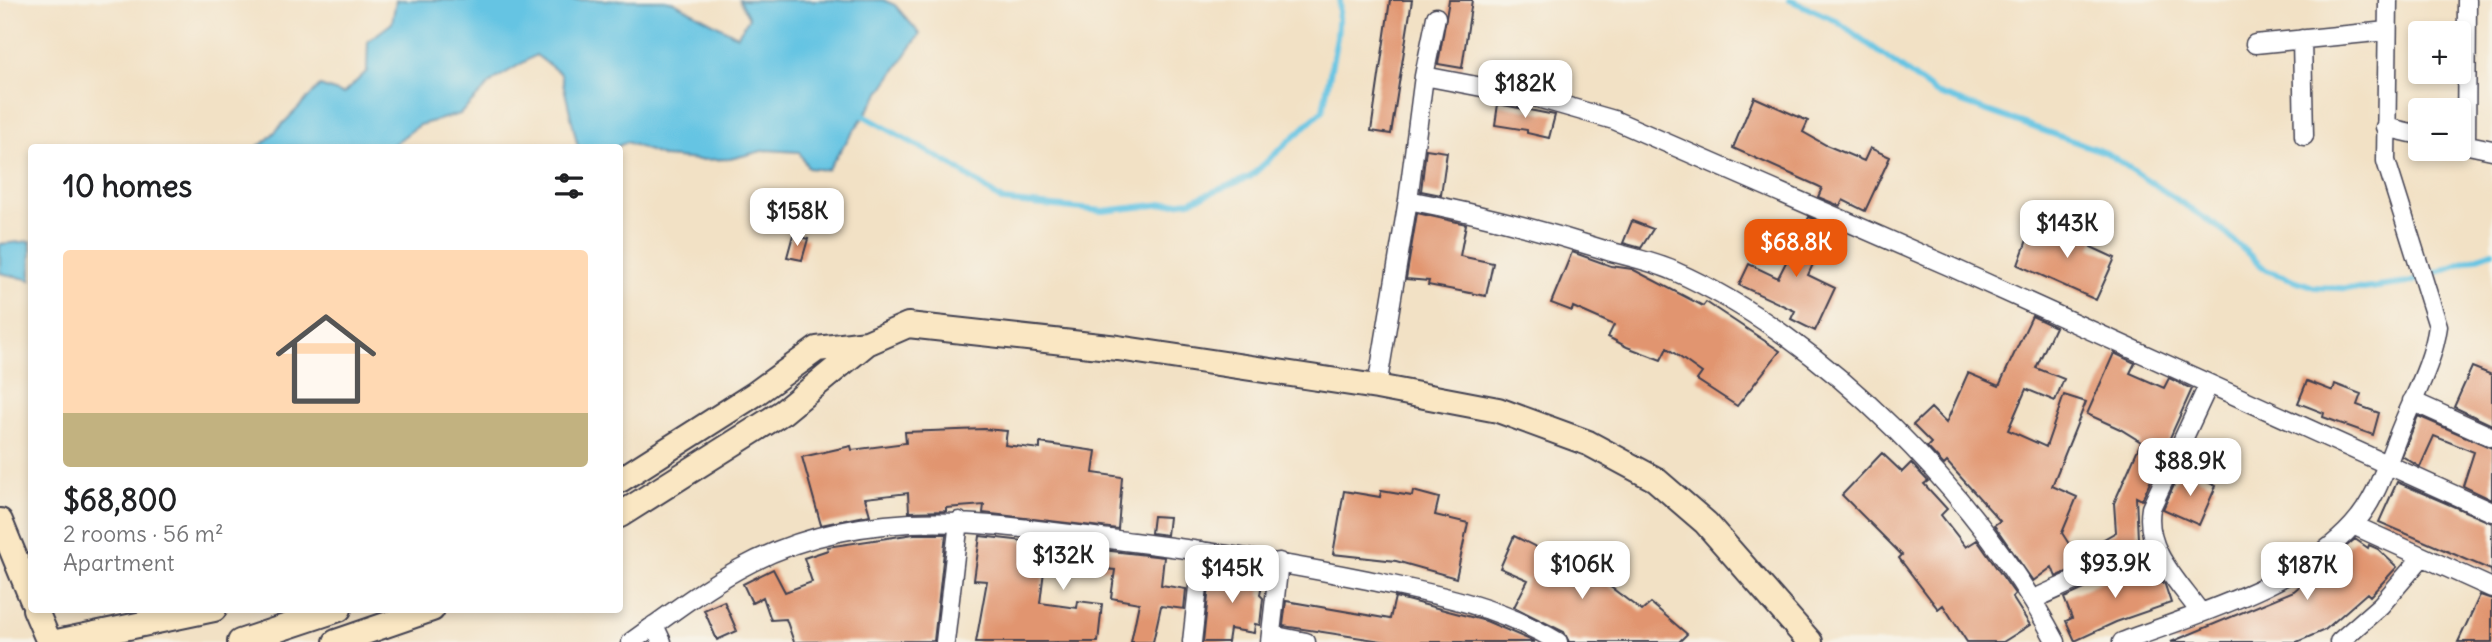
<!DOCTYPE html>
<meta charset="utf-8">
<style>
body{margin:0;font-family:Delius,sans-serif;background:#f2f2f2;color:#202124;height:100vh;display:flex;flex-direction:column;font-size:26px;white-space:nowrap}
*{box-sizing:border-box;margin:0}
p{font-size:23px;color:#757577}
.icon{flex:none;width:38px;height:38px;fill:none;stroke:currentColor;stroke-width:2;stroke-linecap:round;stroke-linejoin:round}
.map{position:relative;flex:1;overflow:hidden}
.panel{position:absolute;left:28px;top:144px;width:595px;height:469px;display:flex;flex-direction:column;background:#fff;border-radius:7px;box-shadow:0 4px 10px #0003}
.panel>*{flex:none}
.fabs{position:absolute;left:2408px;top:21px;display:grid;gap:14px}
.fabs a{display:grid;place-items:center;width:63px;height:63px;border-radius:7px;background:#fff;box-shadow:0 4px 10px #0003;font-size:35px}
.price{position:absolute;translate:-50% -60px;padding:0 16px;border-radius:14px;background:#fff;color:#222;font-size:23px;line-height:46px;filter:drop-shadow(0 2px 4px #0008)}
.price::after{content:'';position:absolute;left:50%;top:42px;width:21px;height:16px;margin-left:-10px;background:inherit;clip-path:polygon(0 0,100% 0,50% 100%)}
.price.active{background:#ea580c;color:#fff}
ul{padding:0;list-style:none}
li{display:grid;align-content:center;gap:14px;height:371px;padding:0 35px}
li span{display:grid;place-items:center;height:217px;border-radius:7px;color:#555}
li>.icon{margin-inline-start:auto}
span .icon{width:126px;height:126px;fill:#fffc;stroke-width:1}
li b{font-size:30px}
h2{display:flex;justify-content:space-between;align-items:center;height:84px;padding:0 35px;font-size:30px}
.map>svg:first-child{display:block}
.water{fill:#65c4e3;stroke:#44738f;stroke-width:2}
.lines{fill:none;stroke-linecap:round;stroke-linejoin:round}
.stream{stroke:#65c4e3;stroke-width:6}
.building{fill:#e19570}
.street-casing{stroke:#413f50;stroke-width:21}
.secondary-casing{stroke:#413f50;stroke-width:28}
.street{stroke:#fff;stroke-width:18}
.secondary{stroke:#fae7c3;stroke-width:24}
</style>
<div class="map">
<svg width="2492" height="642" viewBox="0 0 2492 642">
<rect width="100%" height="100%" fill="#f7f3e8"/>
<filter id="ink" filterUnits="userSpaceOnUse"><feTurbulence type="fractalNoise" baseFrequency=".0143" numOctaves="2"/><feDisplacementMap in="SourceGraphic" scale="14" xChannelSelector="R" yChannelSelector="G"/><feConvolveMatrix kernelMatrix="1 2 1 2 8 2 1 2 1" color-interpolation-filters="sRGB"/></filter>
<filter id="wash" filterUnits="userSpaceOnUse"><feTurbulence type="fractalNoise" baseFrequency=".00686" numOctaves="4" result="noise"/><feDisplacementMap in="SourceGraphic" scale="28" xChannelSelector="R" yChannelSelector="G"/><feGaussianBlur stdDeviation="1.57" result="paint"/><feColorMatrix in="noise" values="0 0 0 0 0 0 0 0 0 0 0 0 0 0 0 0 0 1.4 0 .05"/><feComposite in="paint" operator="in"/></filter>
<g filter="url(#wash)">
<rect width="100%" height="100%" fill="#f2e1c5"/>
<!-- water -->
<path class="water" d="M396,0H664L674,2L737,36L749,18L739,0H883L895,5L920,34L827,170L808,168L799,152L766,150L730,159L699,160L664,157L627,142L616,147H578L561,74L536,55L494,80L460,114L419,125L390,147H256L265,142L320,86L343,94L367,71L368,41L392,23Z
M31,241V280L0,273V244Z"/>
<g class="lines">
<!-- stream -->
<path class="stream" d="M1790,0L1835,20L1936,93L2107,153L2221,229L2266,270L2314,287L2363,289L2408,283L2492,252
M859,113L952,165L1003,201L1103,211L1190,201L1250,177L1323,110L1337,37L1340,0"/>
</g>
<g id="blocks">
<!-- building -->
<path class="building" d="M1390,0H1412L1391,134L1371,131Z
M1449,0H1472L1462,68L1438,64Z
M1754,97L1808,121L1803,132L1826,145L1864,161L1870,148L1890,157L1865,211L1843,200L1840,206L1818,197L1822,188L1818,186L1733,148Z
M1498,104L1555,115L1549,138L1527,133V130L1495,125Z
M1426,149L1447,152L1441,195L1421,191Z
M1417,213L1466,224L1460,256L1493,263L1486,296L1428,285L1429,281L1406,279Z
M1809,217L1830,227L1808,275L1835,288L1815,331L1791,319L1795,311L1739,285L1749,264L1778,278Z
M1632,221L1653,229L1641,248L1623,243Z
M2032,226L2071,240L2077,227L2096,237L2091,247L2115,258L2096,300L2018,265Z
M793,235L808,239L802,260L787,257Z
M1572,252L1611,266L1632,269L1703,306L1706,302L1780,351L1737,406L1697,380L1702,373L1667,348L1661,360L1627,347L1608,337L1614,325L1573,307L1572,311L1551,303Z
M2032,316L2055,327L2036,368L2064,379L2055,401L2026,389L2008,430L2046,447L2064,395L2086,402L2052,486L2077,497L2062,533L2076,555L2116,532L2114,503L2141,442L2120,429L2087,414L2114,353L2135,363L2130,373L2164,388L2169,378L2192,389L2142,500L2136,497L2138,539L2056,577L2052,567L2033,581L1994,525L2000,521L1947,462L1944,465L1927,447L1931,443L1913,425L1931,408L1946,423L1968,373L1999,386Z
M2472,367L2492,375V425L2454,407Z
M2307,381L2333,391L2335,384L2361,394L2357,405L2379,413L2373,435L2323,417L2324,413L2298,403Z
M2418,416L2492,448V500L2463,486L2474,452L2434,436L2420,467L2402,456Z
M984,429L1007,431L1005,445L1040,449V443L1096,451L1093,473L1122,477L1118,529L983,513L984,505L946,508V511L909,512L908,493L865,498L870,515L821,525L802,457L851,446L852,450L906,443L905,432Z
M1882,453L1902,472L1911,463L1928,481L1924,484L1947,509L1941,515L1966,547L1977,540L2015,594L2012,597L2030,625L2003,642H1967L1943,605L1938,609L1899,558L1902,555L1842,495Z
M2181,470L2216,486L2199,525L2163,509Z
M2397,482L2492,523V576L2491,570L2379,522Z
M1344,491L1380,497L1381,491L1412,496L1413,491L1439,498L1435,515L1468,523L1456,578L1396,561L1333,554Z
M1153,516L1169,517L1167,535L1151,533Z
M914,534H946L934,641L794,642L786,619L771,620L763,597L752,603L743,584L773,569L785,592L812,582L804,558L828,550L827,547Z
M980,536L1164,557L1161,585L1186,589L1184,609L1161,606L1153,642H1131L1139,603L1111,598L1115,570L1045,563L1040,603L1077,608L1078,601L1102,604L1098,642H976L987,581L974,580Z
M1514,536L1576,567L1581,558L1605,570L1600,579L1642,611L1651,603L1687,634L1679,642H1569L1564,632L1514,607L1528,580L1500,568Z
M2355,539L2368,548L2369,545L2378,549L2397,567L2370,596L2367,593L2325,630L2297,642H2171L2294,591Z
M2149,560L2158,583L2163,582L2165,585L2171,603L2116,622L2075,641L2066,621L2072,618L2064,598Z
M1211,569L1263,577L1260,595L1263,598L1260,625L1255,624L1254,633L1230,629L1228,642H1203Z
M2480,595L2492,599V642H2458Z
M1395,597L1486,621L1535,642H1388L1283,626L1286,601L1390,619Z
M724,601L737,631L717,640L704,610Z"/>
</g>
</g>
<g filter="url(#ink)">
<use href="#blocks" fill-opacity="0" stroke="#413f50" stroke-width="2"/>
<g class="lines">
<defs>
<path id="street" d="M2302,39L2304,136
M2255,44L2387,31
M1424,76L1534,97L1614,120L1951,267L2492,512
M2385,127L2420,135
M2459,143L2492,150
M2466,145L2467,0
M1408,200C1476,213 1542,230 1608,251C1630,257 1654,262 1674,271C1824,337 1981,499 2056,642
M1377,387L1408,200L1424,76L1436,17
M2412,401L2492,437
M2353,525L2492,588
M2034,599L2153,545
M2200,612C2177,580 2144,549 2151,508L2208,386
M654,625L662,642
M1271,635L1306,642
M631,642C702,591 752,550 839,532C939,511 1034,530 1133,542C1213,552 1290,564 1368,580C1435,594 1499,606 1558,642
M945,642L959,521
M1192,642L1202,551
M1270,642L1279,562
M2122,642C2196,614 2299,585 2353,525C2378,498 2388,459 2402,426C2416,392 2433,362 2438,326L2386,161L2388,0
M2339,642L2381,605L2422,557"/>
<path id="secondary" d="M620,480L755,394L817,349L867,343L908,325L1118,348L1377,387L1498,410L1588,443L1655,479L1706,523L1810,642
M620,515L783,412L867,343
M0,521L32,599
M35,609L49,642
M57,642L214,609
M240,642L339,609
M336,642L432,609"/>
</defs>
<!-- street casing -->
<use href="#street" class="street-casing"/>
<!-- secondary casing -->
<use href="#secondary" class="secondary-casing"/>
<!-- street -->
<use href="#street" class="street"/>
<!-- secondary -->
<use href="#secondary" class="secondary"/>
</g>
</g>
</svg>
<div class="fabs">
<a>+</a>
<a>−</a>
</div>
<b class="price" style="left:1525px;top:120px">$182K</b>
<b class="price" style="left:797px;top:248px">$158K</b>
<b class="price" style="left:2067px;top:260px">$143K</b>
<b class="price active" style="left:1796px;top:279px">$68.8K</b>
<b class="price" style="left:2190px;top:498px">$88.9K</b>
<b class="price" style="left:1063px;top:592px">$132K</b>
<b class="price" style="left:2115px;top:600px">$93.9K</b>
<b class="price" style="left:1582px;top:601px">$106K</b>
<b class="price" style="left:2307px;top:602px">$187K</b>
<b class="price" style="left:1232px;top:605px">$145K</b>
<section class="panel">
<h2>10 homes<svg class="icon" aria-label="filters" viewBox="0 0 24 24"><path d="M4 7h16M4 17h16"/><circle cx="9" cy="7" r="2"/><circle cx="15" cy="17" r="2"/></svg></h2>
<ul>
<li><span style="background:linear-gradient(#ffd9b3 75%,#c2b280 0)"><svg class="icon" aria-label="home" viewBox="0 0 24 24"><path d="M3 11l9-7 9 7M6 9v11h12V9"/></svg></span><div><b>$68,800</b><p>2 rooms · 56 m²</p><p>Apartment</p></div></li>
</ul>
</section>
</div>
